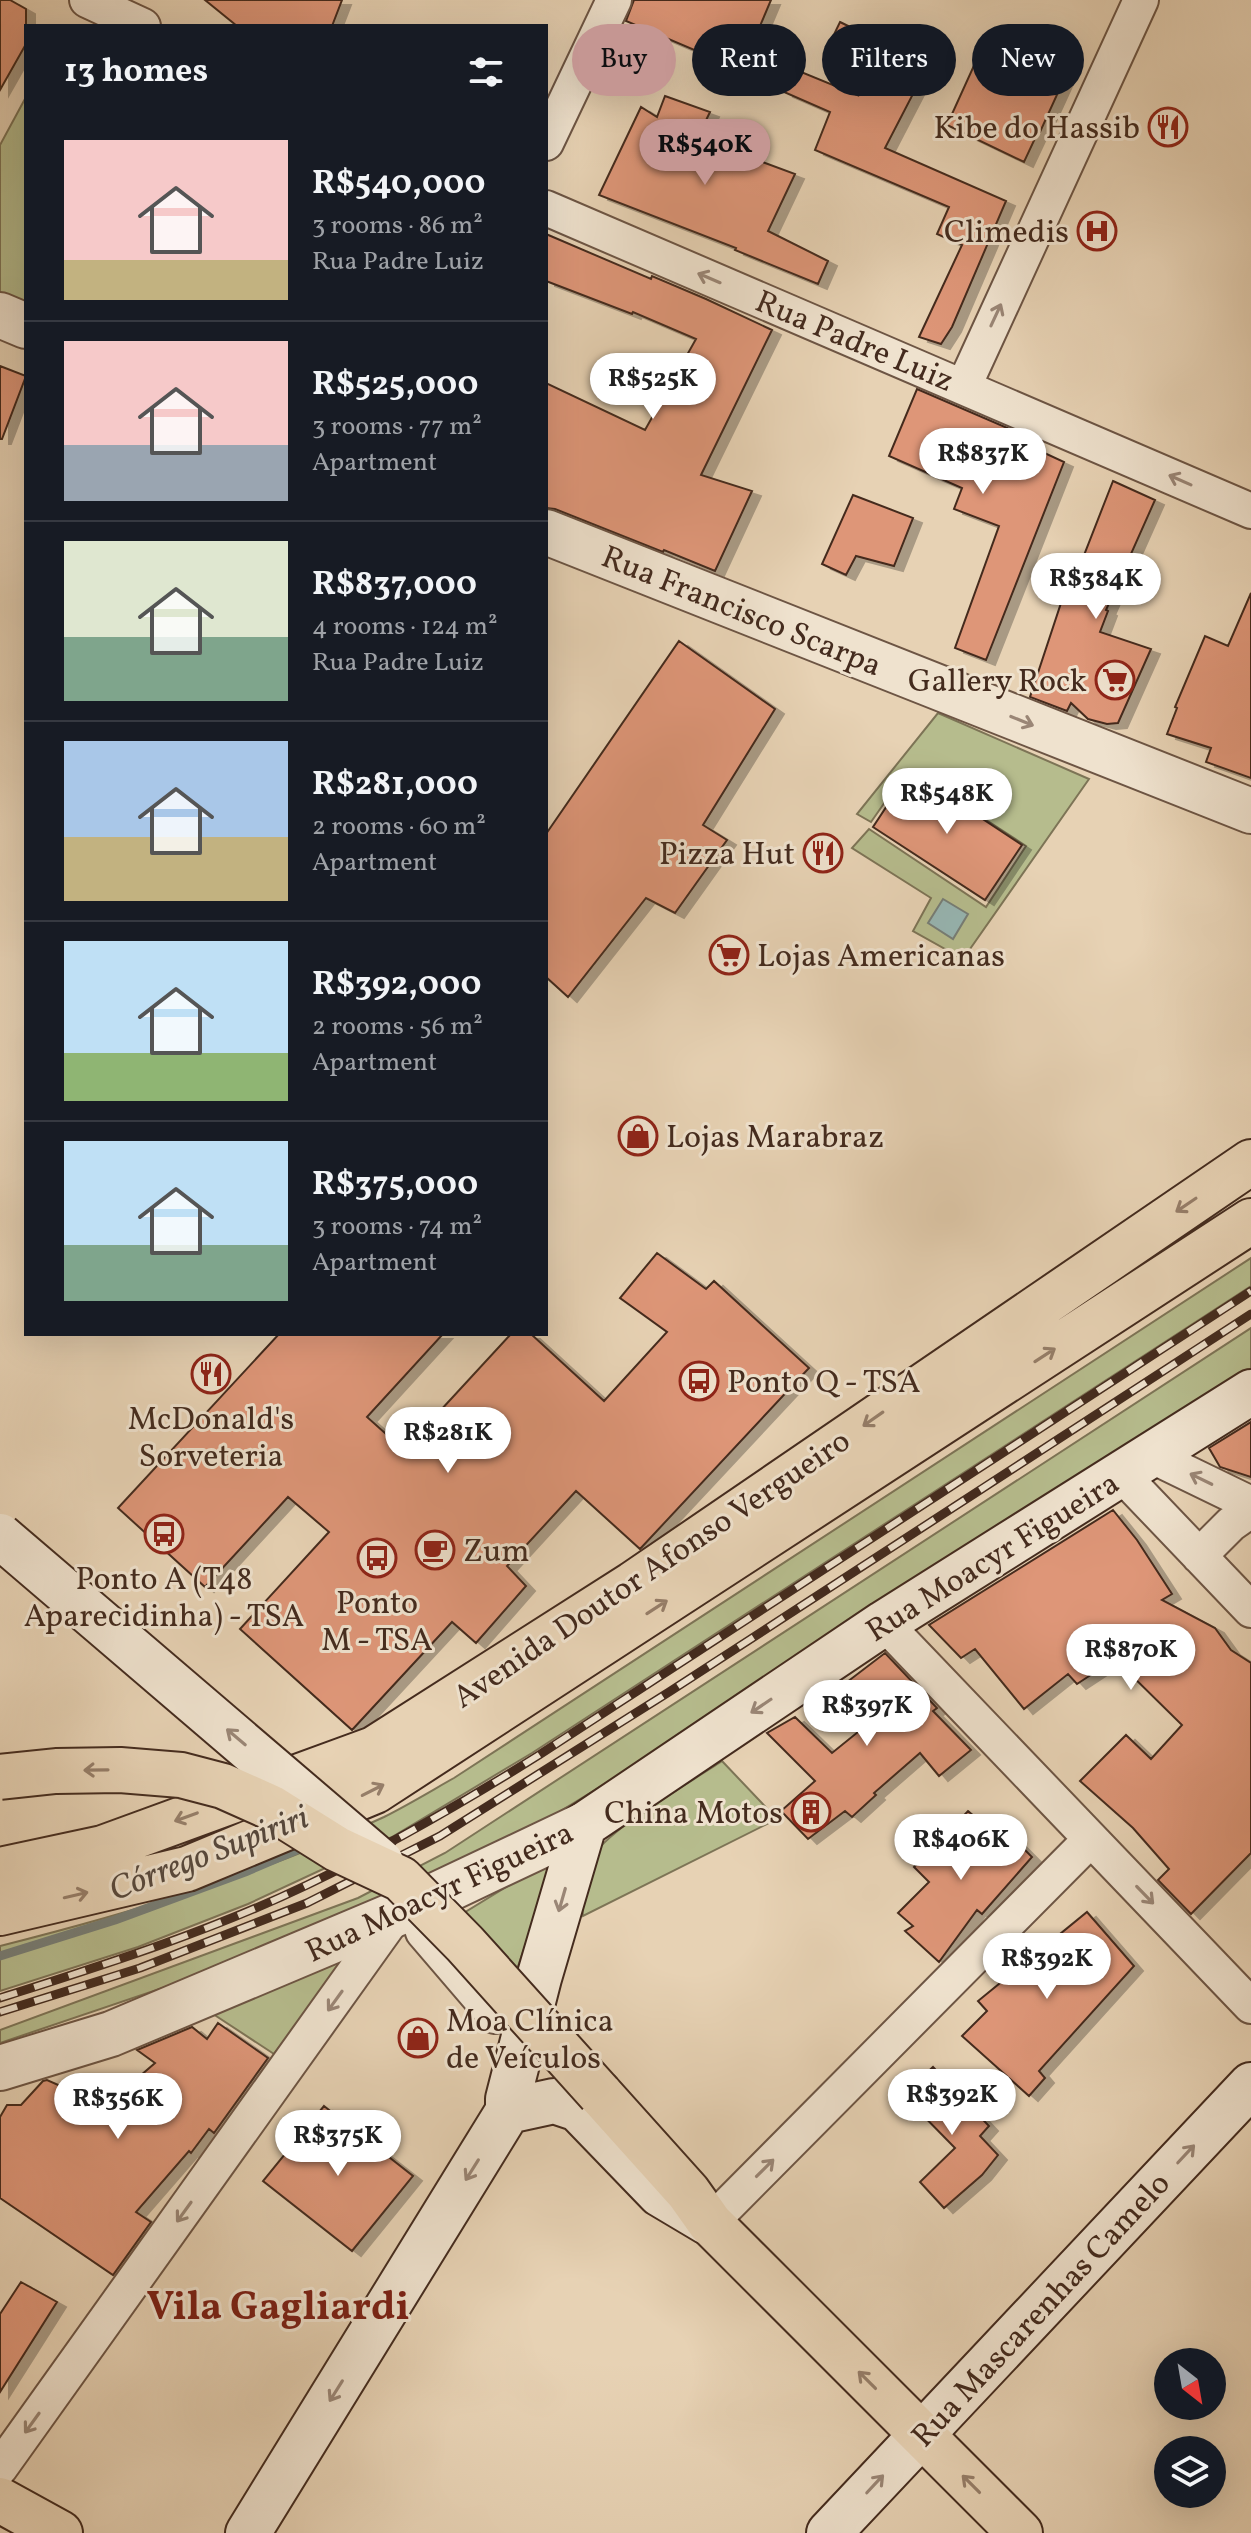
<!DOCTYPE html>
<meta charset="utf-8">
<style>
body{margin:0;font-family:Vollkorn,serif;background:#242831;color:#f1f3f6;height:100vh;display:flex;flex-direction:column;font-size:30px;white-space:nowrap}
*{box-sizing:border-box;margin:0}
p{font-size:26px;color:#9ea1a6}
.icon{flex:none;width:44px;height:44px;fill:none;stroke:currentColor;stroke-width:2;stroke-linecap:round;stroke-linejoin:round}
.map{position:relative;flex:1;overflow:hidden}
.drawer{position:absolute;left:24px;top:24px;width:524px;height:1312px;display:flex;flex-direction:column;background:#171b24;border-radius:0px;box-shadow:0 8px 32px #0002}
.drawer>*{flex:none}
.top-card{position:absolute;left:572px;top:24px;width:558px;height:72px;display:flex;gap:16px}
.needle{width:52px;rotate:149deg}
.tools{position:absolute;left:1154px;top:2348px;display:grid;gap:16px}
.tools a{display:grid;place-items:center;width:72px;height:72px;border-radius:50%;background:#171b24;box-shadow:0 8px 32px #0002;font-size:40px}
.price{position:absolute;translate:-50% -68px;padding:0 18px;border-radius:28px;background:#fff;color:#222;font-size:26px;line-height:52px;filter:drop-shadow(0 2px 4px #0008)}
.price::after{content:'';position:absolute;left:50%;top:48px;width:24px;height:18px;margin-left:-12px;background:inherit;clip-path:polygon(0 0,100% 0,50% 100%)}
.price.active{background:#c59692;color:#111}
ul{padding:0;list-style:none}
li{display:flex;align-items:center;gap:24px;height:200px;padding:0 40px}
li+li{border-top:2px solid #363941}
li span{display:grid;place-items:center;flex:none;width:224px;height:160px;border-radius:0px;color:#555}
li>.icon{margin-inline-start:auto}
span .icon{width:96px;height:96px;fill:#fffc;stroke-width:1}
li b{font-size:34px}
h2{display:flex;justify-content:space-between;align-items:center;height:96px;padding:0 40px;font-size:34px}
.chip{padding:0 28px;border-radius:36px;background:#171b24;box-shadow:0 8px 32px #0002;font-size:28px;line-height:72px}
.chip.active{background:#c59692;color:#111}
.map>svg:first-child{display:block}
.green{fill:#b6bc8d;stroke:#7d7456;stroke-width:2}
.water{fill:#97b6b3;stroke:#767e77;stroke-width:2}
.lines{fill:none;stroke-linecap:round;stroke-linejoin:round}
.stream{stroke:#767e77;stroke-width:9}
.building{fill:#de9678;stroke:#442b1e;stroke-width:2;filter:url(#shadow)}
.minor-casing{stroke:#6d5544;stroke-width:38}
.tertiary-casing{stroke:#6d5544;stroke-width:48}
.secondary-casing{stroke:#442b1e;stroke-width:48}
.primary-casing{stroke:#442b1e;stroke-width:48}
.minor{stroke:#efe2ce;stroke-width:34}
.tertiary{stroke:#efe2ce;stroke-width:44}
.secondary{stroke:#efe2ce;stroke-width:44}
.primary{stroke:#e7d2b4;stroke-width:44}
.rail-casing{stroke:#442b1e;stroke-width:9}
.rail{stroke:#efe2ce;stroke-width:6;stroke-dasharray:18;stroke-linecap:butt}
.secondary-bridge-casing{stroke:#442b1e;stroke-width:48;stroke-linecap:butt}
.primary-bridge-casing{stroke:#442b1e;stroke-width:48;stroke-linecap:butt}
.secondary-bridge{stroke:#efe2ce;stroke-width:44}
.primary-bridge{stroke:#e7d2b4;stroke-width:44}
.oneway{stroke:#9a8676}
.oneway2{stroke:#967e69}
.labels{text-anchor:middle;stroke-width:6;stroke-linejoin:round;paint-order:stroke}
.poi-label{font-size:32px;fill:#442b1e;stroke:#efe2ce;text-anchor:end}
.street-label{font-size:32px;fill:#442b1e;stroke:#efe2ce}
.water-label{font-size:34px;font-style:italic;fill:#55473c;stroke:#efe2ce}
.district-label{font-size:40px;font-weight:bold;fill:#7a1f14;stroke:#efe2ce}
</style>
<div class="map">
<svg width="1251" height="2533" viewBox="0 0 1251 2533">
<defs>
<filter id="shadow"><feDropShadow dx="9" dy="5" stdDeviation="0" flood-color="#0004"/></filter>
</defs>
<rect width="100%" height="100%" fill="#e7d2b4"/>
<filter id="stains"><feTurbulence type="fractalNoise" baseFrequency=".0025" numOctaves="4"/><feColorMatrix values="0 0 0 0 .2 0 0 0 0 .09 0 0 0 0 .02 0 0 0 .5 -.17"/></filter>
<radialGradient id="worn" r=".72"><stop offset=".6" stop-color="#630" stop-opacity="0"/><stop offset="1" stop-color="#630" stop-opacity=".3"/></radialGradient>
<!-- green -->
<path class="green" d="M26,97V306L0,300V145Z
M938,713L1089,779L963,959L913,931L931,898L852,848L869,829L986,907L1026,846L908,769L871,822L857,814Z
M1251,1258V1286L532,1753L392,1837L248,1904L138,1947L0,1991V1946C131,1913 262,1874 384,1817C408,1805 431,1791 454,1778Z
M1251,1328V1373L618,1776L461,1872L316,1936L0,2043V2030L358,1898L445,1853Z
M722,1761L777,1819L583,1916C581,1899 580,1877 589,1861C607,1829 688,1784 722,1761Z
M555,1857L504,2008L436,1930Z
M355,1948L274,2054L210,2012Z"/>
<!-- water -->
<path class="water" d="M943,899L968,914L953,939L928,923Z"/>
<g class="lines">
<!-- stream -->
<path class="stream" d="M0,1956L115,1920L245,1872L308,1845"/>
</g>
<!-- building -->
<path class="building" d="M0,0H10L26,9V44L0,90Z
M205,0H342L332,26H237Z
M634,0H771L760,26L765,28L746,72L626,21Z
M840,22L928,65L885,148L1006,201L952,327L941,344L919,337L962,245L937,234L949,207L815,150L830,112L784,92L794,69L857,95L828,47Z
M986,39L1066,75L1040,132H1038L1024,162L947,125Z
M665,96L710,112L699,135L715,141L714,144L795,174L768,231L828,261L818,284L735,250L736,248L599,195L641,107L657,117Z
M546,234L651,279L652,276L706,299L772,330L701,475L752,491L715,571L664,550L663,552L555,509L546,508V383L645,430L696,339L633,312L632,314L546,281Z
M0,366L26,376L2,439H0Z
M917,389L1028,437L1025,444L1064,462L986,660L955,648L999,526L954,509L962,488L889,456Z
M1113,481L1155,500L1106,610L1108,611L1100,632L1151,649L1118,723L1107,724L1088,719L1071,703L1067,711L1030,697L1064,594L1068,596Z
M853,495L913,518L894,566L856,556L846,575L822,564Z
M1251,593V778L1206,762L1211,748L1167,734L1177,708L1175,707L1205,636L1228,646Z
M679,641L775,709L703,825L727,840L675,913L646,898L568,997L546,977V834Z
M910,771L1022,845L985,900L873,827Z
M657,1253L706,1289L714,1281L809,1368L640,1549L576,1491L507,1566L526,1586L476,1643L452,1622L352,1730L240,1629L329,1532L288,1497L205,1587L118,1508L279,1334H443L367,1417L404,1450L511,1334H531L604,1401L667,1332L620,1298Z
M1251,1422V1477L1220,1467L1209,1448Z
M1113,1510L1137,1540L1172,1594L1162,1600L1215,1628L1231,1650L1251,1663V1853L1191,1914L1158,1880L1169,1869L1133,1828L1080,1781L1126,1735L1151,1759L1182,1725L1115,1659L1077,1684L1068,1674L1024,1709L975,1649L961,1658L929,1625Z
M885,1653L937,1708L933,1711L971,1750L939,1776L920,1753L874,1793L876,1795L852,1817L845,1811L808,1839L781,1811L815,1781L767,1733L795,1717L832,1753L879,1715L847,1682Z
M968,1811L997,1836L1004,1829L1032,1857L982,1914L977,1910L939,1962L905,1931L913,1926L898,1913L929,1882L914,1867Z
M1087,1912L1134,1966L1039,2071L1045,2078L1029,2096L962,2036L987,2011L978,2001Z
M218,2023L268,2058L214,2133L209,2129L191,2153L189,2151L136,2212L151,2222L113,2275L0,2198V2117L7,2105H21L43,2081L47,2080L65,2088L75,2076L111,2101L155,2063L137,2050L192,2027L207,2039Z
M933,2067L989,2126L980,2136L998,2155L982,2175L944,2208L920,2182L955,2148L903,2095Z
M324,2106L413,2176L352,2251L263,2181Z
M21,2282L57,2302L0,2392V2314Z"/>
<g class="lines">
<defs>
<path id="minor" d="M87,0L143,26
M546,143L614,0
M546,208L1251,511
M964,386L1141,0
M1150,1455L1251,1504
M1122,1475L1251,1610
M1199,1556L1231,1524L1251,1510
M884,1623L1251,2006
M415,1905L423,1932L495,2016
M710,2223L1091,1839
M0,2468L396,1914"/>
<path id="tertiary" d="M0,315L26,326
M546,532L1251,811
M0,2068L111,2034L396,1914L584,1825"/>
<path id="secondary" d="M508,2111L554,2101L578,2109L660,2194L707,2222
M248,2533L508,2111V2099L539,1978L584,1825L884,1623L1251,1392
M829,2533L1251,2085"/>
<path id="primary" d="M0,1870L103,1848L374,1749L633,1584L1251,1162
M0,1913L187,1869L375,1791L1251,1221
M600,2094L688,2192L710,2223L1020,2533
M0,2500L60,2533"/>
</defs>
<!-- minor casing -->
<use href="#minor" class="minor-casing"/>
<!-- tertiary casing -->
<use href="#tertiary" class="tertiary-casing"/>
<!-- secondary casing -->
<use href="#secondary" class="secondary-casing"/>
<!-- primary casing -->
<use href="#primary" class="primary-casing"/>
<!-- minor -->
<use href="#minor" class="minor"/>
<!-- tertiary -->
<use href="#tertiary" class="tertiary"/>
<!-- secondary -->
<use href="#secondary" class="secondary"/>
<!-- primary -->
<use href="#primary" class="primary"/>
<defs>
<path id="rail" d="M0,1998C103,1965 209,1932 307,1885C388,1846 464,1802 539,1755L1251,1291
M0,2012L140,1968L307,1903L440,1836L669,1692L1251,1314"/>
</defs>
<!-- rail casing -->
<use href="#rail" class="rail-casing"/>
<!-- rail -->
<use href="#rail" class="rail"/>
<defs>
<path id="secondary-bridge" d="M0,1536L381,1862"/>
<path id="primary-bridge" d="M0,1777L56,1771L120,1770L181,1775L223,1786L270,1807L337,1849L401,1879L465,1944L600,2094"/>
</defs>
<!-- secondary-bridge casing -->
<use href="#secondary-bridge" class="secondary-bridge-casing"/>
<!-- primary-bridge casing -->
<use href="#primary-bridge" class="primary-bridge-casing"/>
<!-- secondary-bridge -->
<use href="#secondary-bridge" class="secondary-bridge"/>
<!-- primary-bridge -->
<use href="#primary-bridge" class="primary-bridge"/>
</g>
<!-- one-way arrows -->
<defs><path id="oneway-shaft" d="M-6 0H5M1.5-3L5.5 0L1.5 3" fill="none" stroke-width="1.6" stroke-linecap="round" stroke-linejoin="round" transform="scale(2)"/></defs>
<g class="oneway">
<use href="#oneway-shaft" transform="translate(709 278) rotate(-157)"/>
<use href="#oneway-shaft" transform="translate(996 315) rotate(-65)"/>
<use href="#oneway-shaft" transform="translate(1180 480) rotate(-156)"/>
<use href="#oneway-shaft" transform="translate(1022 721) rotate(22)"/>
<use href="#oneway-shaft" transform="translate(1201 1479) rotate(-154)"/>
<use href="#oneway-shaft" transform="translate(761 1706) rotate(146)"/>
<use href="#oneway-shaft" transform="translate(236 1737) rotate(-140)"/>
<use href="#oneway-shaft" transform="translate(1145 1895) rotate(46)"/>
<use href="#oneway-shaft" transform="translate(562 1900) rotate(106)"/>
<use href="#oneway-shaft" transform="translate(335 2001) rotate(126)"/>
<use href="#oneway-shaft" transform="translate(1186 2154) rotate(-47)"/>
<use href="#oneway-shaft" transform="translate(765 2168) rotate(-45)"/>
<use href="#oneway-shaft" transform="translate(472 2170) rotate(122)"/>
<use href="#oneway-shaft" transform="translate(184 2212) rotate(126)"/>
<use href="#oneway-shaft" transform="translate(336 2391) rotate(122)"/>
<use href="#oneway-shaft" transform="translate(32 2423) rotate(126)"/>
<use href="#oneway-shaft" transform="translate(875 2484) rotate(-47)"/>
</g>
<g class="oneway2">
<use href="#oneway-shaft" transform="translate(1186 1205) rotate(146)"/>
<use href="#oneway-shaft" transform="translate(1045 1355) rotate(-33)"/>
<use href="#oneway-shaft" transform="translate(873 1419) rotate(145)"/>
<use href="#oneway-shaft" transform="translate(657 1607) rotate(-33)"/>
<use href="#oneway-shaft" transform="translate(96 1770) rotate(179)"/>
<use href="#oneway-shaft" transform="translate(373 1790) rotate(-27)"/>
<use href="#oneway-shaft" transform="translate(186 1817) rotate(160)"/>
<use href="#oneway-shaft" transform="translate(76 1895) rotate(-13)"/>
<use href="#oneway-shaft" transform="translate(867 2380) rotate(-135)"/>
<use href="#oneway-shaft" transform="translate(971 2484) rotate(-135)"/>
</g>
<!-- icons -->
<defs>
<symbol id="restaurant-ring" viewBox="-11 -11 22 22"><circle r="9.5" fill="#efe2ce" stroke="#8f2418" stroke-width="1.5"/><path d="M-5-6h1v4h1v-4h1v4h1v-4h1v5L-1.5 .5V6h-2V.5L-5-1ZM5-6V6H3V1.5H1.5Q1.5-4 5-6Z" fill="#8f2418"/></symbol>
<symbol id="hospital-ring" viewBox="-11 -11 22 22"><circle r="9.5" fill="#efe2ce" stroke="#8f2418" stroke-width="1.5"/><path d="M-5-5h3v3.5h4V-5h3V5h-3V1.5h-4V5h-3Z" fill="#8f2418"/></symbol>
<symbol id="supermarket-ring" viewBox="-11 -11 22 22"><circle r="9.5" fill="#efe2ce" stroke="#8f2418" stroke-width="1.5"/><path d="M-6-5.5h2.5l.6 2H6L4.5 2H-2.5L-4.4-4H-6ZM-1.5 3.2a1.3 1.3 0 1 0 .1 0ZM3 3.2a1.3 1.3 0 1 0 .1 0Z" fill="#8f2418"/></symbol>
<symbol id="shop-ring" viewBox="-11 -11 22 22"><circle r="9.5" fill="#efe2ce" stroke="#8f2418" stroke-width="1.5"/><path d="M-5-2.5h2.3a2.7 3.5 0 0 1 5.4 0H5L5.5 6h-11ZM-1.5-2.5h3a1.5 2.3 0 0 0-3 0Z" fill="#8f2418"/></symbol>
<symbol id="bus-ring" viewBox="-11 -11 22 22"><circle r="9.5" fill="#efe2ce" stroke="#8f2418" stroke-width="1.5"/><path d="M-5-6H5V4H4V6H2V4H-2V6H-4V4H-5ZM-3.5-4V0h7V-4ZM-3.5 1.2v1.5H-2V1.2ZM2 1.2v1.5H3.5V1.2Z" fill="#8f2418"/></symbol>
<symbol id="cafe-ring" viewBox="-11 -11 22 22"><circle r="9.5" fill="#efe2ce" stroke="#8f2418" stroke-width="1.5"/><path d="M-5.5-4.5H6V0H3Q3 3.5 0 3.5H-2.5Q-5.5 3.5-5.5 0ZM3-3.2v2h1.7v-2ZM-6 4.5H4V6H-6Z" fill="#8f2418"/></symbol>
<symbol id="building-ring" viewBox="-11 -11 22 22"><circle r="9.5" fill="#efe2ce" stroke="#8f2418" stroke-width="1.5"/><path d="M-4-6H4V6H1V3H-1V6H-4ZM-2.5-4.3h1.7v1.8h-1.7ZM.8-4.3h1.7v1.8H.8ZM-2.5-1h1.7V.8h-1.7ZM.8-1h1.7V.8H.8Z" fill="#8f2418"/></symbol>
</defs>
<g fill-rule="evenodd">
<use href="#restaurant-ring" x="1146" y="105" width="44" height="44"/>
<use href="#hospital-ring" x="1075" y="209" width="44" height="44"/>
<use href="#supermarket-ring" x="1093" y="658" width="44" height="44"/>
<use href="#restaurant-ring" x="801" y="831" width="44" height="44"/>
<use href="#supermarket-ring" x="707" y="933" width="44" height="44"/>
<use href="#shop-ring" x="616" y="1114" width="44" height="44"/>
<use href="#restaurant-ring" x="189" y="1352" width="44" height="44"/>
<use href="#bus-ring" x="677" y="1359" width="44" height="44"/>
<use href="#bus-ring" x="142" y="1512" width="44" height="44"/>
<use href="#cafe-ring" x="413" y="1528" width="44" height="44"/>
<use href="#bus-ring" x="355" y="1536" width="44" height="44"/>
<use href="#building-ring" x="789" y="1790" width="44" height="44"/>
<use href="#shop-ring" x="396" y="2016" width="44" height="44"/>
</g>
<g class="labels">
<!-- poi labels -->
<g class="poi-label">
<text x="1140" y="138">Kibe do Hassib</text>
<text x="1069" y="242">Climedis</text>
<text x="1087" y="691">Gallery Rock</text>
<text x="795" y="864">Pizza Hut</text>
<text x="757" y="966" text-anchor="start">Lojas Americanas</text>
<text x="666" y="1147" text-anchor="start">Lojas Marabraz</text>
<text x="727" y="1392" text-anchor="start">Ponto Q - TSA</text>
<text x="211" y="1429" text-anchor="middle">McDonald's<tspan x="211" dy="37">Sorveteria</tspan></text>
<text x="463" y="1561" text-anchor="start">Zum</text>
<text x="164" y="1589" text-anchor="middle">Ponto A (T48<tspan x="164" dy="37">Aparecidinha) - TSA</tspan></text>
<text x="377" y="1613" text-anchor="middle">Ponto<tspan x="377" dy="37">M - TSA</tspan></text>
<text x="783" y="1823">China Motos</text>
<text x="446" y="2031" text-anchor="start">Moa Clínica<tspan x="446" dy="37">de Veículos</tspan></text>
</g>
<!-- street labels -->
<g class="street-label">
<text transform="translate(855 340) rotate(23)" y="11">Rua Padre Luiz</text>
<text transform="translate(742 610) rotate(22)" y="11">Rua Francisco Scarpa</text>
<text transform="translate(992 1556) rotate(-32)" y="11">Rua Moacyr Figueira</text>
<text transform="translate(651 1568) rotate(-34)" y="11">Avenida Doutor Afonso Vergueiro</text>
<text transform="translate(439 1891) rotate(-25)" y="11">Rua Moacyr Figueira</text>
<text transform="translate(1040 2309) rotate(-47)" y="11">Rua Mascarenhas Camelo</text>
</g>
<!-- water labels -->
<g class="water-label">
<text transform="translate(208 1852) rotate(-21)" y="12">Córrego Supiriri</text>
</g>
<!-- district labels -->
<g class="district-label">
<text x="278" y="2319">Vila Gagliardi</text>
</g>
</g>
<rect width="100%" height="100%" filter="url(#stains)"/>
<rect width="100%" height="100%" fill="url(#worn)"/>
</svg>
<div class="tools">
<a><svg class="needle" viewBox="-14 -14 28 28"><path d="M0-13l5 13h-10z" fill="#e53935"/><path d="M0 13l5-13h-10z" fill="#9ea1a6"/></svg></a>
<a><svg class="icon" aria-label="layers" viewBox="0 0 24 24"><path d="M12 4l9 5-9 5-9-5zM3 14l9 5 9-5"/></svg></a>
</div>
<b class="price active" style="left:705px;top:187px">R$540K</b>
<b class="price" style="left:653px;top:421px">R$525K</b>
<b class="price" style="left:983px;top:496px">R$837K</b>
<b class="price" style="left:1096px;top:621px">R$384K</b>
<b class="price" style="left:947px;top:836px">R$548K</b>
<b class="price" style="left:448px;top:1475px">R$281K</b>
<b class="price" style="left:1131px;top:1692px">R$870K</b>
<b class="price" style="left:867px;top:1748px">R$397K</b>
<b class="price" style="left:961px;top:1882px">R$406K</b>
<b class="price" style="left:1047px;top:2001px">R$392K</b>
<b class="price" style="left:952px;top:2137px">R$392K</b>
<b class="price" style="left:118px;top:2141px">R$356K</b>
<b class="price" style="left:338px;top:2178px">R$375K</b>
<div class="top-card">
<a class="chip active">Buy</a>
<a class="chip">Rent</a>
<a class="chip">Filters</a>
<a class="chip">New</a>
</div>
<section class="drawer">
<h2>13 homes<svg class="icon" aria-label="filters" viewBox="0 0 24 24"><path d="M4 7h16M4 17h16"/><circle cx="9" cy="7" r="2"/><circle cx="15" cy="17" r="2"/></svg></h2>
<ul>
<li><span style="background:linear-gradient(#f6c9c9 75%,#c2b280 0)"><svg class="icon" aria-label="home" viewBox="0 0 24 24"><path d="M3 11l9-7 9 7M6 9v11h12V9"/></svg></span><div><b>R$540,000</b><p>3 rooms · 86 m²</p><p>Rua Padre Luiz</p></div></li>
<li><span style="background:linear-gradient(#f6c9c9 65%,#9aa5b1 0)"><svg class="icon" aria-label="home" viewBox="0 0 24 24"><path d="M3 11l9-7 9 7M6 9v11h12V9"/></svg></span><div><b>R$525,000</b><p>3 rooms · 77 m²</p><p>Apartment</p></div></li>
<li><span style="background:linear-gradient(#dfe7d0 60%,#7fa58c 0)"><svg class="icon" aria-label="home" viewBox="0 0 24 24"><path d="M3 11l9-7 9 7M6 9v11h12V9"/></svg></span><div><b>R$837,000</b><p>4 rooms · 124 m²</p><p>Rua Padre Luiz</p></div></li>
<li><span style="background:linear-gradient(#a9c7e8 60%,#c2b280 0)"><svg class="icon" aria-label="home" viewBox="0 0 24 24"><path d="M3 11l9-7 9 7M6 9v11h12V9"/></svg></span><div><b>R$281,000</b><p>2 rooms · 60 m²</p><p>Apartment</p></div></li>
<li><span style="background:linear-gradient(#bfe0f5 70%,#8fb573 0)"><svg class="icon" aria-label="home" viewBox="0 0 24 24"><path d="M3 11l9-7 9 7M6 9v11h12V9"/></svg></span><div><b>R$392,000</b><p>2 rooms · 56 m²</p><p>Apartment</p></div></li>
<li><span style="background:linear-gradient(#bfe0f5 65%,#7fa58c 0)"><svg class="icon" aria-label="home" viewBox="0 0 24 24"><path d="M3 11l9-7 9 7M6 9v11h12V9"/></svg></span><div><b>R$375,000</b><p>3 rooms · 74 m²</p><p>Apartment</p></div></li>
</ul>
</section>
</div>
